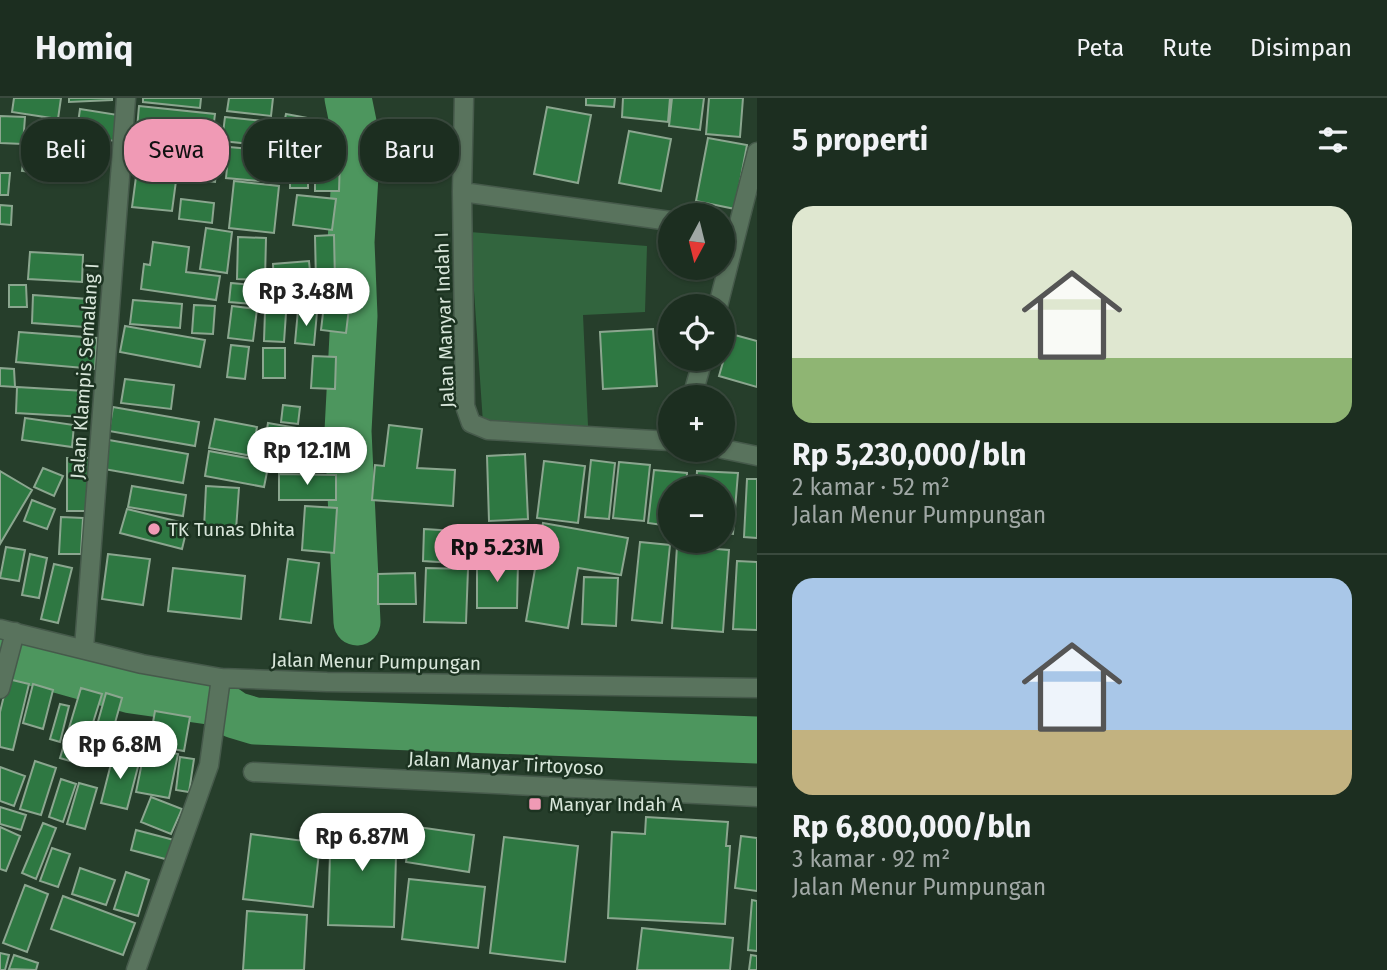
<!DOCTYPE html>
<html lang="id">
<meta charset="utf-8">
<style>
body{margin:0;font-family:"Fira Sans",sans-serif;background:#293a2d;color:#f1f3f6;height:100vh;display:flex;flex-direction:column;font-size:26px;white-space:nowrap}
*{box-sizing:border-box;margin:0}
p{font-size:23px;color:#a0a8a5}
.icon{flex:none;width:38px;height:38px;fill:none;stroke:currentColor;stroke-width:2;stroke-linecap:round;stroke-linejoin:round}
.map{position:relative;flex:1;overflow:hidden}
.details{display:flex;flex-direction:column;background:#1c2e20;width:630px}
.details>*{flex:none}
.banner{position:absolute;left:21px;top:21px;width:630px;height:63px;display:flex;gap:14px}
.needle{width:46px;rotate:187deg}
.controls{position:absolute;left:658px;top:105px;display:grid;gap:14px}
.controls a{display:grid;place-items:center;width:77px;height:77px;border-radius:50%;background:#1c2e20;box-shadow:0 2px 5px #0004,0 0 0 2px #3a4a3e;font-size:35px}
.price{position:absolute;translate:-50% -60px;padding:0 16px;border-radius:24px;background:#fff;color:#222;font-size:23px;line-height:46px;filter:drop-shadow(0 2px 4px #0008)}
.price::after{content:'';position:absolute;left:50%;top:42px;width:21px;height:16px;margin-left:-10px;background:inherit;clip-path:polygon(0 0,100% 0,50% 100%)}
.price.selected{background:#f09ab5;color:#111}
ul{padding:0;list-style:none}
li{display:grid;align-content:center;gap:14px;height:371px;padding:0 35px}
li+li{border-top:2px solid #3a4a3e}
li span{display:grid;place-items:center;height:217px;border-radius:21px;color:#555}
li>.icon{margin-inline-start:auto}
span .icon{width:126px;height:126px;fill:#fffc;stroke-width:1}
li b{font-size:30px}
h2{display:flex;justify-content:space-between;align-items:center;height:84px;padding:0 35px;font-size:30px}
.pill{padding:0 24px;border-radius:28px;background:#1c2e20;box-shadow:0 2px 5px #0004,0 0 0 2px #3a4a3e;font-size:24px;line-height:63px}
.pill.selected{background:#f09ab5;color:#111}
header{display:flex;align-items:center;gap:42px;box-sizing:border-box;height:98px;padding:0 35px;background:#1c2e20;border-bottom:2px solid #3a4a3e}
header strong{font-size:33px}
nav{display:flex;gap:38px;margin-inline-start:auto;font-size:24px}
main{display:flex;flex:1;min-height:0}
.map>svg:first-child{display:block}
.green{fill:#32653e}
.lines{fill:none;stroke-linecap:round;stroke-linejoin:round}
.river{stroke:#4d965e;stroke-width:47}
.building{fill:#2e7842;stroke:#8ba68f;stroke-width:2}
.minor-casing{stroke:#465a4b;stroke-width:21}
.minor{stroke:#59735d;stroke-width:18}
.poi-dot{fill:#f09ab5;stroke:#1c3321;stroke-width:2.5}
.labels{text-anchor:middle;stroke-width:5;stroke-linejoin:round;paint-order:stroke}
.street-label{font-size:19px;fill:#d8e6da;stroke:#1c3321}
.poi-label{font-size:19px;fill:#d8e6da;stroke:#1c3321;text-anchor:start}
</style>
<header>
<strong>Homiq</strong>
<nav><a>Peta</a><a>Rute</a><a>Disimpan</a></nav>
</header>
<main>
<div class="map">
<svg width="757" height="872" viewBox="0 0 757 872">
<rect width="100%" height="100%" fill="#263e2b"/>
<!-- green -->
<path class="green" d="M470,134L647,148L645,214L583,217L588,328L483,325Z"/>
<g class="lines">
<!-- river -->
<path class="river" d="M348,0L357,44L351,144L354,218L348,333L357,524
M0,555L132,592L216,604L235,617L255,623L757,642"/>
</g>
<!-- building -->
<path class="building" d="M14,0H61L58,21L12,14Z
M69,0H112V2L69,4Z
M143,0H201L200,10L143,4Z
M229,0H273L271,18L227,13Z
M586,0H615L614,9L586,7Z
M623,0H670L668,24L622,19Z
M672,0H704L700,32L669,28Z
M709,0H743L740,39L706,36Z
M139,8L215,16L212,40L137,31Z
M547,9L591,17L578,85L534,76Z
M80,11L118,17L115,43L76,39Z
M286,16L324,23L318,51L280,44Z
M0,18L25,19L23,46L0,45Z
M225,19L263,23L260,47L222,43Z
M32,27L72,31L70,50L30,46Z
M629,33L671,41L661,93L619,85Z
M708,40L747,47L735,111L696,103Z
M152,44L219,52L215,84L148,76Z
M229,49L261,52L259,83L226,80Z
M25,52L64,57L62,78L22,73Z
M266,52L285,53L283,82L265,81Z
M290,59H308V90H290Z
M315,60L340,61L339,93H315Z
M0,75H10L8,97H0Z
M136,79L176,83L172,113L132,109Z
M234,83L279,88L274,135L229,130Z
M297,97L336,101L332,132L293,127Z
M181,101L214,105L212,125L179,121Z
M0,107L12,108L11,127L0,126Z
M206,130L232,134L227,175L200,171Z
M334,137L335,184L316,185L315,138Z
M238,139L266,140L265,182L237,181Z
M153,144L189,149L186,174L220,178L216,202L141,191L144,166L150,167Z
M30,154L83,157L82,184L28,181Z
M309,163L311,184L274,187L273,166Z
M674,170H690L689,174Z
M231,185L266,188L264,207L229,204Z
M9,187H26L27,209H9Z
M326,190L351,193L346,235L321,232Z
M33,197L88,201L85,229L32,225Z
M133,202L182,206L180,230L130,226Z
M194,207L215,208L213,236L192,235Z
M232,208L257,211L253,243L228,240Z
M298,212L317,214L314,247L295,245Z
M265,213L286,215L284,244L264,243Z
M125,228L205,242L200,269L120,254Z
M653,231L657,288L603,291L600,234Z
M19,234L97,240L95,271L16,264Z
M731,236L757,243V289L719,278Z
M231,247L249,249L245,281L227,279Z
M263,250H285V280H263Z
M313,258L336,259L335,291L311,290Z
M0,270L14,271L15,289L0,288Z
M125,281L174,287L171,311L121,305Z
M17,289L85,293L84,319L16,315Z
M283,307L300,309L298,326L281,324Z
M113,309L199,324L195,348L109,333Z
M25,320L74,327L72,349L22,342Z
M215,321L257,329L252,358L209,350Z
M268,325L337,337L331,367L263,356Z
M389,327L422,331L417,370L455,372L453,408L372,402L375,367L384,368Z
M109,342L188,356L183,385L104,371Z
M209,353L269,364L264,389L205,378Z
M525,356L528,421L489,423L487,358Z
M67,360H89V413H67Z
M591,362L615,365L609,421L585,419Z
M544,363L585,368L578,425L537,420Z
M619,364L650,367L644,423L613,420Z
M43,370L63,378L54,398L34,389Z
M654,372L687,375L686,390H670V428L648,425Z
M0,373L32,392L0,446Z
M0,373L32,392L0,446Z
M697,373L738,375L733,436L723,435V390H696Z
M279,376L336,377V402H279Z
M747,381H757V440L744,439Z
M132,388L186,397L183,418L128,409Z
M206,388L239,390L236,432L204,430Z
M32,402L55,411L47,431L24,423Z
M305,408L337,410L334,455L302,452Z
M127,411L188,426L182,451L120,435Z
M61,419L83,420L81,456H59Z
M543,425L628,440L621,477L578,470L568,530L526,523Z
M424,431L472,434L470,466L423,463Z
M640,444L670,447L662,525L632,522Z
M677,448L729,452L723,534L672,530Z
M6,449L25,452L19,483L0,480Z
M30,456L47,460L39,500L22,497Z
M108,456L150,461L143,507L102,501Z
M288,461L319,465L311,525L280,521Z
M477,462L518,463L517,510H477Z
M737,463L757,464V532L733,531Z
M54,466L72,470L58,525L41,521Z
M173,470L245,478L241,521L168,513Z
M426,470L468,471L466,525L424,524Z
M415,475L416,506H378V476Z
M584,479L618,480L616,528L582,526Z
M8,581L29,586L13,652L0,649V614Z
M33,586L53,592L43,631L23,625Z
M81,590L102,596L80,666L60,660Z
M106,595L122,600L106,657L90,652Z
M60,606L69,608L60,644L50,641Z
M155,613L190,619L184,653L149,647Z
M145,650L178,656L169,700L136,694Z
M114,654L140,661L127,711L101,705Z
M180,659L194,661L189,694L176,692Z
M35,663L56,670L41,717L20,711Z
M0,669L25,678L14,708L0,703Z
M61,681L76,686L63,724L49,719Z
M79,685L97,690L85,731L67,726Z
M151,699L182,711L171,736L141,724Z
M0,709L26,717L21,732L0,726Z
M646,719L728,724L726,748H730L725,826L608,820L612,734L645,736Z
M331,720L397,722L394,829L328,827Z
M43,725L56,730L36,781L22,775Z
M411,728L474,737L469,774L406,764Z
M0,729L20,738L6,773L0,771Z
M136,732L174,742L169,762L131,752Z
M251,736L320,745L313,809L243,801Z
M741,738L757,740V793L735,790Z
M504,739L578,748L565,864L490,855Z
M52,750L70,756L58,789L40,783Z
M80,770L115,782L106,807L72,796Z
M126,774L149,782L138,818L114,811Z
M409,781L485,789L478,850L402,841Z
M25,787L48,796L27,854L3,845Z
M63,798L135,825L123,857L51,831Z
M752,802L757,803V853L748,852Z
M247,813L307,817L304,872H243Z
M642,830L733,840L730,872H637Z
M0,855L9,857L5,872H0Z
M14,857L38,865L36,872L9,871Z
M751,857L757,858V872H749Z"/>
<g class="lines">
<defs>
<path id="minor" d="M464,0L462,94L465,308L471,325L488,332L670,343
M462,94L670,123
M718,208L757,54
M692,299L703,261
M723,351L757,358
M0,531L142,566L221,580L327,584L757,590
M84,550L126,0
M0,591L15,534
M253,674L757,699
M136,872L209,667L221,580"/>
</defs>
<!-- minor casing -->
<use href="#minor" class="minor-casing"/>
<!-- minor -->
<use href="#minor" class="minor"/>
</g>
<!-- markers -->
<g class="poi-dot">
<circle cx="154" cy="431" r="7"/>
<rect x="528" y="699" width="14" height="14" rx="3.5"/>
</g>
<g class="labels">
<!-- street labels -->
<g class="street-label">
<text transform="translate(444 222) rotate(-92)" y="7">Jalan Manyar Indah I</text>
<text transform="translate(84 273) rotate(-86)" y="7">Jalan Klampis Semalang I</text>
<text transform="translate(376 563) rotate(1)" y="7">Jalan Menur Pumpungan</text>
<text transform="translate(506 665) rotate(3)" y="7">Jalan Manyar Tirtoyoso</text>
</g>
<!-- poi labels -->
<g class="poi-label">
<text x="168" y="438">TK Tunas Dhita</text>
<text x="549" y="713">Manyar Indah A</text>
</g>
</g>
</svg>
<div class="controls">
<a><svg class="needle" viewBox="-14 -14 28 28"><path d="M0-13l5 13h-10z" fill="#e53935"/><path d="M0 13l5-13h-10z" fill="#a0a8a5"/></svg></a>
<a><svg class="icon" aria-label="locate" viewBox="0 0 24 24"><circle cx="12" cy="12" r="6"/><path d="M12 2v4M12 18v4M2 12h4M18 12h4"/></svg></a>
<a>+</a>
<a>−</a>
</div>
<b class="price" style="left:306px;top:230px">Rp 3.48M</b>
<b class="price" style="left:307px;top:389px">Rp 12.1M</b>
<b class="price selected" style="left:497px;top:486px">Rp 5.23M</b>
<b class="price" style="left:120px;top:683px">Rp 6.8M</b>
<b class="price" style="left:362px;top:775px">Rp 6.87M</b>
<div class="banner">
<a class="pill">Beli</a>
<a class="pill selected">Sewa</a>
<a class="pill">Filter</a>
<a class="pill">Baru</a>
</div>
</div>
<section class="details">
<h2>5 properti<svg class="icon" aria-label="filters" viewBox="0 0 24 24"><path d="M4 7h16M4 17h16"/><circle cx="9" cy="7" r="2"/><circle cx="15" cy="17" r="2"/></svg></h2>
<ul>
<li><span style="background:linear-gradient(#dfe7d0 70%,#8fb573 0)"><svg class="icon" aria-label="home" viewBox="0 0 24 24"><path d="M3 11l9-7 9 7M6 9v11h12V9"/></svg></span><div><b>Rp 5,230,000/bln</b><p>2 kamar · 52 m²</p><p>Jalan Menur Pumpungan</p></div></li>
<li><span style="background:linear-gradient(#a9c7e8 70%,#c2b280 0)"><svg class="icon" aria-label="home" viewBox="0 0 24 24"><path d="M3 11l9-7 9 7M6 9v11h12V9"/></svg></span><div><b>Rp 6,800,000/bln</b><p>3 kamar · 92 m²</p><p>Jalan Menur Pumpungan</p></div></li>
</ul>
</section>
</main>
